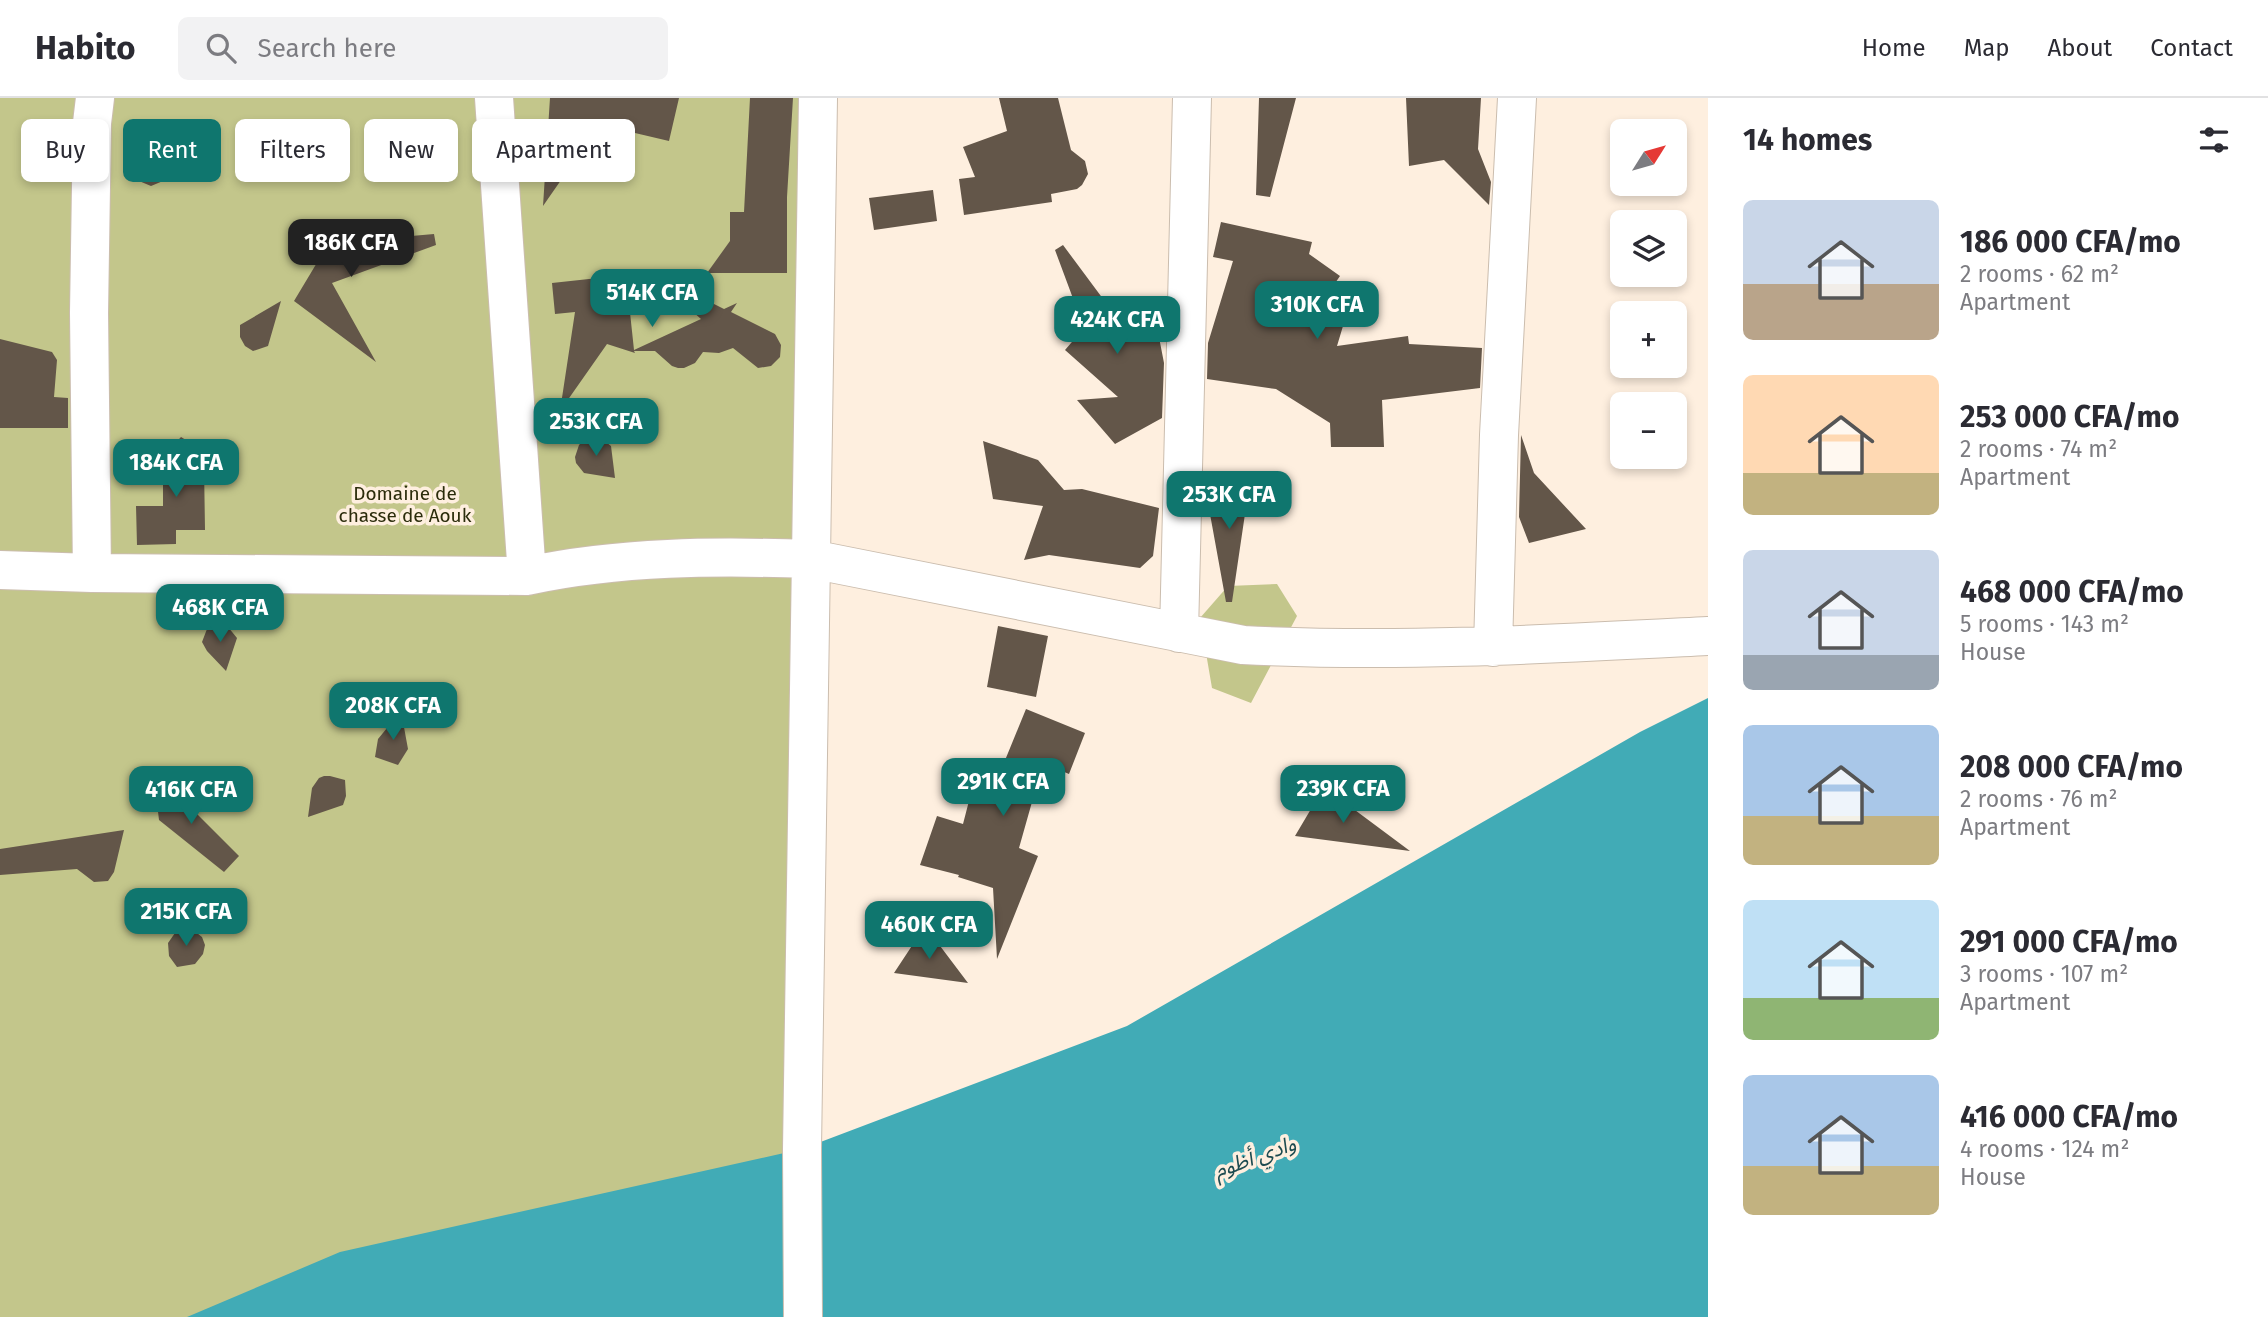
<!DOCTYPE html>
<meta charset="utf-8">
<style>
body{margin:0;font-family:"Fira Sans","Noto Sans Arabic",sans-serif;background:#f2f2f3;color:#2b2b33;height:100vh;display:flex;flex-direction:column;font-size:26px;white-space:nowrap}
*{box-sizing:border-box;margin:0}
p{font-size:23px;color:#7c7c81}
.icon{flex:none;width:38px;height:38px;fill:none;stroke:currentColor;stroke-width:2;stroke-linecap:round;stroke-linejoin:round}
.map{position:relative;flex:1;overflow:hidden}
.side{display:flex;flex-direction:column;background:#fff;width:560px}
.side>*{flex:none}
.top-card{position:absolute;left:21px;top:21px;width:665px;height:63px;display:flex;gap:14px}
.needle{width:46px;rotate:53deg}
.fabs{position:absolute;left:1610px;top:21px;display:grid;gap:14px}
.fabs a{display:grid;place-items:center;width:77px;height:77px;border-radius:10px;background:#fff;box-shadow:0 4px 10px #0003;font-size:35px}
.price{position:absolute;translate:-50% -60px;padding:0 16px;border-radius:14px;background:#0f766e;color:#fff;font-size:23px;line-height:46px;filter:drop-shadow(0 2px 4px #0008)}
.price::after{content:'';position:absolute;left:50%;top:42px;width:21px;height:16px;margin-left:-10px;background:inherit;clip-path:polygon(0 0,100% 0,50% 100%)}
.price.on{background:#222;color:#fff}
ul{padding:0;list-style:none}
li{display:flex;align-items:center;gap:21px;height:175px;padding:0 35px}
li span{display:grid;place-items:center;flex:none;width:196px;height:140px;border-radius:10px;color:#555}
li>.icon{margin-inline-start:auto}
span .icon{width:84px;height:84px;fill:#fffc;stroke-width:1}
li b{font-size:30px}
h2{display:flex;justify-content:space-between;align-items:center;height:84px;padding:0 35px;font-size:30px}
.chip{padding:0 24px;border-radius:10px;background:#fff;box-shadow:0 4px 10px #0003;font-size:24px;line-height:63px}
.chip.on{background:#0f766e;color:#fff}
header{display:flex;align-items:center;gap:42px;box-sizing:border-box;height:98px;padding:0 35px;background:#fff;border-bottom:2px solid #e1e1e2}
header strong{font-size:33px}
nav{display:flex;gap:38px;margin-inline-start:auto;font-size:24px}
.search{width:490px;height:63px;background:#f2f2f3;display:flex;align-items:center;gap:18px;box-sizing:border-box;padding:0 24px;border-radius:10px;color:#7c7c81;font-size:26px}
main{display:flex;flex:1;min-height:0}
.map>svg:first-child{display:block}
.green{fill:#c3c68b}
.water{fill:#41abb6}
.building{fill:#635649}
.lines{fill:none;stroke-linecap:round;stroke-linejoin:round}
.minor-casing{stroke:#cbbdae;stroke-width:40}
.minor{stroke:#fff;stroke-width:38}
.labels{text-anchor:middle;stroke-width:7;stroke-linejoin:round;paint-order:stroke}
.park-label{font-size:19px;fill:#2b2c0b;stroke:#feefdf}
.water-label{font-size:21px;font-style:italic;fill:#1d4b50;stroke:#feefdf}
</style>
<header>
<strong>Habito</strong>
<div class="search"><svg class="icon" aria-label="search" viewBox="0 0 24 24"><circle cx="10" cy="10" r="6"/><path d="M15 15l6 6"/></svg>Search here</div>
<nav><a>Home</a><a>Map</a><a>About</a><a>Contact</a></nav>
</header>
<main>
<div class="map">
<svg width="1708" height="1219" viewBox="0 0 1708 1219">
<rect width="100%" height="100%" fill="#feefdf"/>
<!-- green -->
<path class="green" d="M0,0H818L803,1219H0Z
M1277,486L1297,518L1251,605L1212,590L1200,520L1228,488Z"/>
<!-- water -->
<path class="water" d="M1708,600V1219H187L340,1154L802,1051L1127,928L1640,634Z"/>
<!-- building -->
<path class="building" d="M550,0H679L669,43L635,35L634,51L601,48L600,26L543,108Z
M750,0H793L787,99V175H707L730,143V114H744Z
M999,0H1058L1071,52L1085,63L1088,76L1082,87L1077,91L1051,96L1052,104L964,117L959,81L975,79L963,49L1007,33Z
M1259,0H1296L1270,99L1256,97Z
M1406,0H1481L1478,51L1491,84L1489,107L1444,62L1409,68Z
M149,54L175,55L163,83L151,88L139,83L134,74L137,60Z
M933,92L937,123L874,132L869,100Z
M1221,124L1312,144L1309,156L1340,178L1318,210L1346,218L1337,248L1408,238L1409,246L1482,250L1480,290L1382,302L1384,349H1331L1330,325L1276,291L1207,281L1208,245L1233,163L1213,159Z
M434,136L436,147L332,185L376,264L294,203L327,148L332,145Z
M1063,147L1115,217L1151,198L1164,265L1162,320L1115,346L1077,302L1118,299L1065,252L1084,230L1055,152Z
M626,177L634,252L701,221L675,198L680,189L724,211L737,205L731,214L775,236L781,247L780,259L771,268L758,270L733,250L719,255L703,254L695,265L684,270H678L672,268L655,253H634L635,255L607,246L560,313L575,214L555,216L552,185Z
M281,203L268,248L253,253L245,248L240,239V227Z
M0,241L52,254L57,262L54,299L68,300V330H0Z
M1521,337L1534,375L1586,431L1529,445L1519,419Z
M598,338L611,348L615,380L584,375L576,365L575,359L579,347L583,343Z
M181,339L194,347L204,368L205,432H176V446L137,447L136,408H163V387L168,353Z
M983,343L1038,362L1064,392L1082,391L1159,410L1153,458L1140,470L1049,457L1024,462L1043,408L993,401Z
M1250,382L1232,504H1226L1210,416L1211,395Z
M218,527L228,529L237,540L226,573L207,553L202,544L207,531Z
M998,528L1048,538L1036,599L987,589Z
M1026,611L1085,635L1069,676L1043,665L1019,750L1038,758L997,861L993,790L958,779L959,777L920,767L937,718L963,726L977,672L999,677Z
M401,613L408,651L398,667L375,659L378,641Z
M153,672L239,758L224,774L159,722Z
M324,678H330L345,682L346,698L343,707L308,719L312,690L319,680Z
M1324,689L1410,753L1295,738Z
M124,732L114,774L108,783L94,784L77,771L0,777V751Z
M925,828L968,885L894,875Z
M187,831L193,832L202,839L205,847L203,856L195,866L177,869L169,858L168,845L175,835Z"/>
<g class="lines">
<defs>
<path id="minor" d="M494,0L527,478
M0,472L92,475L527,478C620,458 716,458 811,461L1243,547C1398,555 1553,546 1708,538
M92,475L89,215L92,25L95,0
M1179,535L1192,0
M1493,549L1499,337L1517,0
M803,1219L802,1051L818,0"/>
</defs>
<!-- minor casing -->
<use href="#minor" class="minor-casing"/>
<!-- minor -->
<use href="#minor" class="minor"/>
</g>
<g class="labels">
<!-- park labels -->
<g class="park-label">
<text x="405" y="402">Domaine de<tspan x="405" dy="22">chasse de Aouk</tspan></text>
</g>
<!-- water labels -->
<g class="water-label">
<text transform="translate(1255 1059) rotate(-20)" y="7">وادي أظوم</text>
</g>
</g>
</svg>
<div class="fabs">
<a><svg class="needle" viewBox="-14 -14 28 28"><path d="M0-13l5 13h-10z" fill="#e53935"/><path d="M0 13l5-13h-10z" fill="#7c7c81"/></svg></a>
<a><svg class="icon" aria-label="layers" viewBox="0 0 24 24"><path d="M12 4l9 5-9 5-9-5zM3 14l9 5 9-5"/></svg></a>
<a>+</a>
<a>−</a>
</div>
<b class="price on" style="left:351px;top:181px">186K CFA</b>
<b class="price" style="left:652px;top:231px">514K CFA</b>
<b class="price" style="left:1317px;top:243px">310K CFA</b>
<b class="price" style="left:1117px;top:258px">424K CFA</b>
<b class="price" style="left:596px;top:360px">253K CFA</b>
<b class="price" style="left:176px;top:401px">184K CFA</b>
<b class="price" style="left:1229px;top:433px">253K CFA</b>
<b class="price" style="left:220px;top:546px">468K CFA</b>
<b class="price" style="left:393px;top:644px">208K CFA</b>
<b class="price" style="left:1003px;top:720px">291K CFA</b>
<b class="price" style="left:1343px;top:727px">239K CFA</b>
<b class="price" style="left:191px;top:728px">416K CFA</b>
<b class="price" style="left:186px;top:850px">215K CFA</b>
<b class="price" style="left:929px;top:863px">460K CFA</b>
<div class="top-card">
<a class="chip">Buy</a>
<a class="chip on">Rent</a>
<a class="chip">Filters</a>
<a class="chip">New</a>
<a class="chip">Apartment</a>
</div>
</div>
<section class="side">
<h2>14 homes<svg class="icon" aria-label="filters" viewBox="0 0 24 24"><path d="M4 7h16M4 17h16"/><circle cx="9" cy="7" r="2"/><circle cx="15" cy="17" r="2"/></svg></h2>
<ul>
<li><span style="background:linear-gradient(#c9d6e8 60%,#b9a48a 0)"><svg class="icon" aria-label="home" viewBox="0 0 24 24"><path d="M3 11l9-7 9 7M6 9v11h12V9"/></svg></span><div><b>186 000 CFA/mo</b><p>2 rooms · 62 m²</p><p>Apartment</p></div></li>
<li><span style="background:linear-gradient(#ffd9b3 70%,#c2b280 0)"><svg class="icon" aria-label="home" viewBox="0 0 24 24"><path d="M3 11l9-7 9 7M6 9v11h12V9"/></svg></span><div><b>253 000 CFA/mo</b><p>2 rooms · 74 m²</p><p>Apartment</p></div></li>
<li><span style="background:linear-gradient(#c9d6e8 75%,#9aa5b1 0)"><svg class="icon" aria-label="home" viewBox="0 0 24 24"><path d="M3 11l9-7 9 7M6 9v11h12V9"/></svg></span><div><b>468 000 CFA/mo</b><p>5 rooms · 143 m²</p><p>House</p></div></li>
<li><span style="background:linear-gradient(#a9c7e8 65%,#c2b280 0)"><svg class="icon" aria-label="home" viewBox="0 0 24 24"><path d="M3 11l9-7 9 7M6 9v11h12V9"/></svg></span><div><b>208 000 CFA/mo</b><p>2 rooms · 76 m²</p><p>Apartment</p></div></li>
<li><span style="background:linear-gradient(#bfe0f5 70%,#8fb573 0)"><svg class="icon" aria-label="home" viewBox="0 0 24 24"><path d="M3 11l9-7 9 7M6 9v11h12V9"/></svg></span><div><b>291 000 CFA/mo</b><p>3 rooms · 107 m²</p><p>Apartment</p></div></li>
<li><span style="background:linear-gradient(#a9c7e8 65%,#c2b280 0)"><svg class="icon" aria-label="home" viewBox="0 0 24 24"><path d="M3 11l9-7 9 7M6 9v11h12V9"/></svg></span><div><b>416 000 CFA/mo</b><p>4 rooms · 124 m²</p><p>House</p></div></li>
</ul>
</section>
</main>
